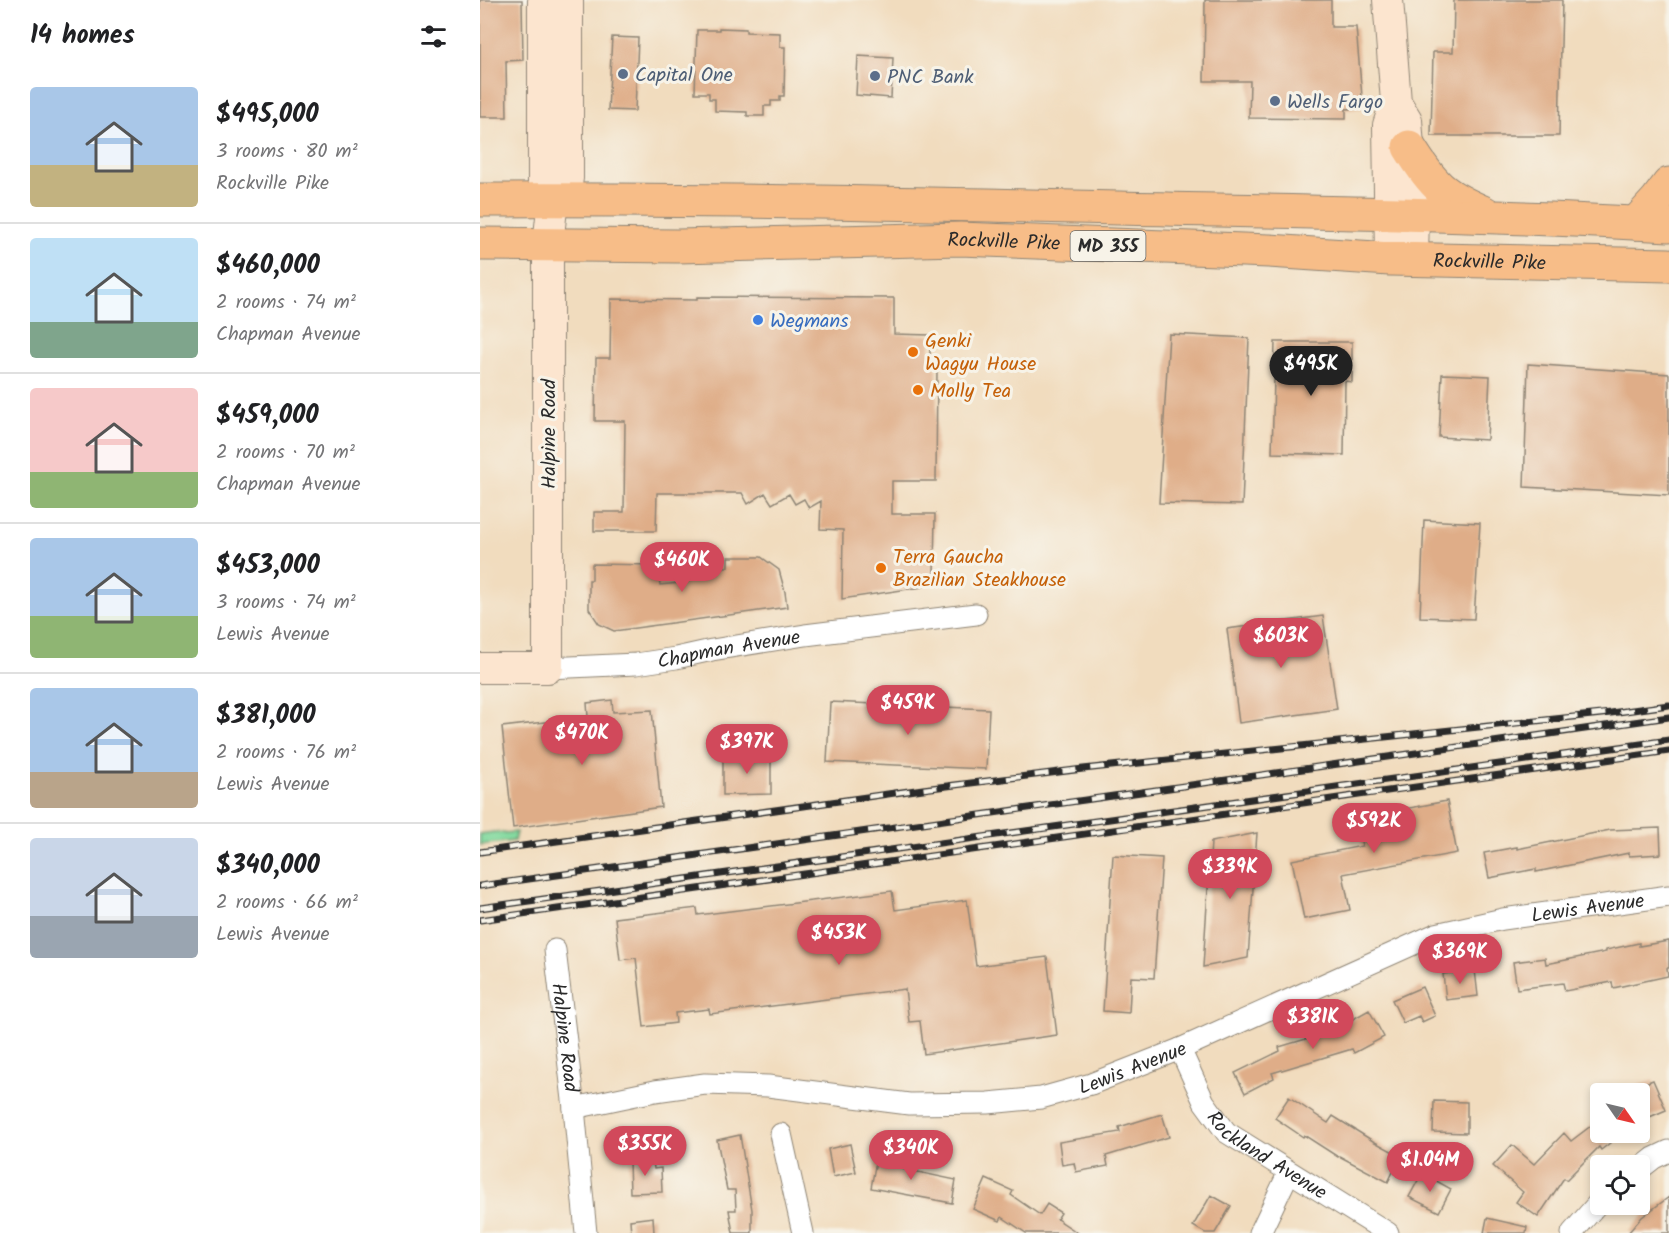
<!DOCTYPE html>
<meta charset="utf-8">
<style>
body{margin:0;font-family:Kalam,sans-serif;background:#f6f6f6;color:#202124;height:100vh;display:flex;flex-direction:column;font-size:22px;white-space:nowrap}
*{box-sizing:border-box;margin:0}
p{font-size:20px;color:#757577}
.icon{flex:none;width:33px;height:33px;fill:none;stroke:currentColor;stroke-width:2;stroke-linecap:round;stroke-linejoin:round}
.map{position:relative;flex:1;overflow:hidden}
.panel{display:flex;flex-direction:column;background:#fff;width:480px}
.panel>*{flex:none}
.needle{width:39px;rotate:124deg}
.fabs{position:absolute;left:1110px;top:1083px;display:grid;gap:12px}
.fabs a{display:grid;place-items:center;width:60px;height:60px;border-radius:6px;background:#fff;box-shadow:0 3px 9px #0003;font-size:30px}
.price{position:absolute;translate:-50% -51px;padding:0 14px;border-radius:21px;background:#d1495b;color:#fff;font-size:20px;line-height:39px;filter:drop-shadow(0 2px 3px #0008)}
.price::after{content:'';position:absolute;left:50%;top:36px;width:18px;height:14px;margin-left:-9px;background:inherit;clip-path:polygon(0 0,100% 0,50% 100%)}
.price.current{background:#222;color:#fff}
ul{padding:0;list-style:none}
li{display:flex;align-items:center;gap:18px;height:150px;padding:0 30px}
li+li{border-top:2px solid #e0e0e0}
li span{display:grid;place-items:center;flex:none;width:168px;height:120px;border-radius:6px;color:#555}
li>.icon{margin-inline-start:auto}
span .icon{width:72px;height:72px;fill:#fffc;stroke-width:1}
li b{font-size:26px}
h2{display:flex;justify-content:space-between;align-items:center;height:72px;padding:0 30px;font-size:26px}
main{display:flex;flex:1;min-height:0}
.map>svg:first-child{display:block}
.green{fill:#82d99e;stroke:#568264;stroke-width:1.5}
.building{fill:#dfad88}
.lines{fill:none;stroke-linecap:round;stroke-linejoin:round}
.street-casing{stroke:#8e8474;stroke-width:23}
.secondary-casing{stroke:#8e8474;stroke-width:32}
.primary-casing{stroke:#8e8474;stroke-width:35}
.street{stroke:#fff;stroke-width:21}
.secondary{stroke:#fce5cf;stroke-width:30}
.primary{stroke:#f7bd88;stroke-width:33}
.rail-casing{stroke:#2b2b2b;stroke-width:7}
.rail{stroke:#f7f3e8;stroke-width:4.5;stroke-dasharray:14;stroke-linecap:butt}
.service-dot{fill:#5c6f8a;stroke:#f7f3e8;stroke-width:2}
.shop-dot{fill:#3f7fe0;stroke:#f7f3e8;stroke-width:2}
.food-dot{fill:#e8710a;stroke:#f7f3e8;stroke-width:2}
.labels{text-anchor:middle;stroke-width:6;stroke-linejoin:round;paint-order:stroke}
.shield{fill:#f7f3e8;stroke:#686764;stroke-width:1.5}
.shield-label{font-size:18px;font-weight:bold;fill:#2b2b2b}
.service-label{font-size:20px;fill:#4e5e75;stroke:#f7f3e8;text-anchor:start}
.street-label{font-size:20px;fill:#2b2b2b;stroke:#f7f3e8}
.shop-label{font-size:20px;fill:#366cbe;stroke:#f7f3e8;text-anchor:start}
.food-label{font-size:20px;fill:#c56008;stroke:#f7f3e8;text-anchor:start}
</style>
<main>
<section class="panel">
<h2>14 homes<svg class="icon" aria-label="filters" viewBox="0 0 24 24"><path d="M4 7h16M4 17h16"/><circle cx="9" cy="7" r="2"/><circle cx="15" cy="17" r="2"/></svg></h2>
<ul>
<li><span style="background:linear-gradient(#a9c7e8 65%,#c2b280 0)"><svg class="icon" aria-label="home" viewBox="0 0 24 24"><path d="M3 11l9-7 9 7M6 9v11h12V9"/></svg></span><div><b>$495,000</b><p>3 rooms · 80 m²</p><p>Rockville Pike</p></div></li>
<li><span style="background:linear-gradient(#bfe0f5 70%,#7fa58c 0)"><svg class="icon" aria-label="home" viewBox="0 0 24 24"><path d="M3 11l9-7 9 7M6 9v11h12V9"/></svg></span><div><b>$460,000</b><p>2 rooms · 74 m²</p><p>Chapman Avenue</p></div></li>
<li><span style="background:linear-gradient(#f6c9c9 70%,#8fb573 0)"><svg class="icon" aria-label="home" viewBox="0 0 24 24"><path d="M3 11l9-7 9 7M6 9v11h12V9"/></svg></span><div><b>$459,000</b><p>2 rooms · 70 m²</p><p>Chapman Avenue</p></div></li>
<li><span style="background:linear-gradient(#a9c7e8 65%,#8fb573 0)"><svg class="icon" aria-label="home" viewBox="0 0 24 24"><path d="M3 11l9-7 9 7M6 9v11h12V9"/></svg></span><div><b>$453,000</b><p>3 rooms · 74 m²</p><p>Lewis Avenue</p></div></li>
<li><span style="background:linear-gradient(#a9c7e8 70%,#b9a48a 0)"><svg class="icon" aria-label="home" viewBox="0 0 24 24"><path d="M3 11l9-7 9 7M6 9v11h12V9"/></svg></span><div><b>$381,000</b><p>2 rooms · 76 m²</p><p>Lewis Avenue</p></div></li>
<li><span style="background:linear-gradient(#c9d6e8 65%,#9aa5b1 0)"><svg class="icon" aria-label="home" viewBox="0 0 24 24"><path d="M3 11l9-7 9 7M6 9v11h12V9"/></svg></span><div><b>$340,000</b><p>2 rooms · 66 m²</p><p>Lewis Avenue</p></div></li>
</ul>
</section>
<div class="map">
<svg width="1189" height="1233" viewBox="0 0 1189 1233">
<rect width="100%" height="100%" fill="#f7f3e8"/>
<filter id="ink" filterUnits="userSpaceOnUse"><feTurbulence type="fractalNoise" baseFrequency=".0167" numOctaves="2"/><feDisplacementMap in="SourceGraphic" scale="12" xChannelSelector="R" yChannelSelector="G"/><feConvolveMatrix kernelMatrix="1 2 1 2 8 2 1 2 1" color-interpolation-filters="sRGB"/></filter>
<filter id="wash" filterUnits="userSpaceOnUse"><feTurbulence type="fractalNoise" baseFrequency=".008" numOctaves="4" result="noise"/><feDisplacementMap in="SourceGraphic" scale="24" xChannelSelector="R" yChannelSelector="G"/><feGaussianBlur stdDeviation="1.35" result="paint"/><feColorMatrix in="noise" values="0 0 0 0 0 0 0 0 0 0 0 0 0 0 0 0 0 1.4 0 .05"/><feComposite in="paint" operator="in"/></filter>
<g filter="url(#wash)">
<rect width="100%" height="100%" fill="#f1dcbe"/>
<!-- green -->
<path class="green" d="M14,832L23,833L36,832L34,841L0,845V834Z"/>
<g id="blocks">
<!-- building -->
<path class="building" d="M0,0H42L43,60L26,61L27,117H0Z
M725,0H851V27H876L883,108L866,109V119L769,118L770,81H724Z
M974,0H1082L1079,136H951L953,52H973Z
M239,28L266,29V32L300,33V47H305L304,96H300V101H291V106H284V116H267V112L235,111V99H229V93H215L217,30H239Z
M132,37L158,38L155,111L128,110Z
M378,56L413,58L411,98L376,95Z
M217,297L414,298V334L450,335V367L457,368L456,481H412V514H455L454,574L453,579L449,584L442,587L362,599L363,530L340,529L341,501L329,508L324,499L315,504L309,494L292,504L285,493L268,504L262,493H177L176,531H114V512H144L145,421H115L116,358H130L131,299L217,300Z
M689,334L769,338L762,505L679,503Z
M795,342H872V382L865,381L864,455L792,453Z
M1048,364L1189,374V495L1044,487Z
M962,374L1010,376L1007,440L959,437Z
M944,520L1000,523L994,619L940,617Z
M248,557H281L299,570L305,592L307,607L134,631L119,624L109,609V580H112V564L177,565L180,585L200,583L210,566L248,567Z
M843,616L857,709L759,723L747,629Z
M132,700L133,712L172,710L181,807L33,828L22,727L108,717L107,703Z
M350,702L509,709L506,769L347,762Z
M243,755H291V794L243,795Z
M967,801L977,853L863,874L870,910L824,919L812,860L882,846L877,818Z
M1180,828L1181,854L1149,856V853L1056,872V869L1009,878L1004,853L1037,847V849L1130,830Z
M777,833L768,958L723,967L731,842Z
M633,855L682,858L674,978L651,977L649,1013L623,1011Z
M412,891L415,910L487,900L496,966L567,957L577,1035L444,1054L440,1021L429,1022L425,989L230,1014L229,1009L195,1013L196,1023L164,1027L156,958L140,960L135,918L217,908L218,915Z
M1189,941V968H1187L1188,976L1133,988L1132,982L1085,991L1083,983L1037,989L1033,962L1065,958L1066,964L1126,952V950L1159,943V946Z
M995,970L998,996L966,1000L963,974Z
M942,987L955,1016L942,1022L939,1016L923,1023L912,1000Z
M889,1010L904,1037L874,1053L872,1049L792,1073L794,1078L765,1093L755,1073L800,1051L799,1047L850,1032Z
M1173,1080L1186,1110L1160,1121V1094H1157L1155,1087Z
M809,1097L848,1123L853,1116L893,1141L921,1156L908,1182L859,1156L858,1157L824,1135L823,1137L795,1118Z
M954,1101L987,1102V1133L953,1132Z
M682,1114L689,1137L626,1156L628,1166L596,1172L594,1163L582,1165L579,1142L640,1132L639,1127Z
M1120,1119V1132H1144L1121,1150L1119,1147L1086,1180L1084,1178L1058,1217L1036,1202L1043,1192L1013,1166L1032,1145L1054,1164L1084,1133L1091,1141Z
M260,1135L272,1210V1233H253L249,1210H256L255,1190H247L237,1140Z
M370,1144L376,1172L353,1177L348,1149Z
M397,1155L425,1159L423,1169L476,1180L472,1203L391,1188Z
M173,1160L174,1169L181,1168L182,1192L150,1193L149,1161Z
M942,1173L971,1189L959,1212L929,1197Z
M506,1179L533,1191L531,1195L560,1215L567,1204L581,1213L577,1219L598,1233H546L522,1217L520,1221L493,1209Z
M731,1195L751,1206L735,1233H725L713,1226Z
M1189,1197V1233H1148L1162,1217Z
M173,1217L174,1233H151L150,1220Z
M1007,1218L1047,1227L1046,1233H1004Z"/>
</g>
</g>
<g filter="url(#ink)">
<use href="#blocks" fill-opacity="0" stroke="#8e8474" stroke-width="1.5"/>
<g class="lines">
<defs>
<g id="street">
<path id="s1" d="M68,668L156,664L196,658L232,650L325,635L496,614"/>
<path id="s2" d="M75,950L94,1108L106,1233"/>
<path id="s3" d="M700,1049L724,1102L746,1132L908,1233"/>
<path id="s4" d="M94,1108L175,1091L225,1084L288,1086L429,1104L508,1103L561,1098L611,1084L700,1049L956,934L1023,919L1189,896"/>
<path d="M301,1134L323,1233"/>
<path d="M1160,1169L1174,1158L1189,1151"/>
<path d="M780,1233L809,1172"/>
<path d="M1092,1233L1120,1201"/>
</g>
<path id="secondary" d="M63,0V186L73,200
M908,0L916,102L927,120L934,214L933,259
M910,259L908,125L913,110
M0,668H68V244L73,200L88,179V0"/>
<g id="primary">
<path d="M929,147C953,186 963,195 1005,213"/>
<path d="M0,200C213,199 426,203 639,208C823,212 1006,214 1189,225"/>
<path d="M1156,223L1177,200L1189,184"/>
<path id="s5" d="M0,244L198,246L480,239L789,251L910,259L1189,265"/>
</g>
</defs>
<!-- street casing -->
<use href="#street" class="street-casing"/>
<!-- secondary casing -->
<use href="#secondary" class="secondary-casing"/>
<!-- primary casing -->
<use href="#primary" class="primary-casing"/>
<!-- street -->
<use href="#street" class="street"/>
<!-- secondary -->
<use href="#secondary" class="secondary"/>
<!-- primary -->
<use href="#primary" class="primary"/>
<defs>
<path id="rail" d="M0,852L443,789L603,769L1131,713L1189,705
M0,886L1189,717
M0,908L1189,740
M0,920L1189,751"/>
</defs>
<!-- rail casing -->
<use href="#rail" class="rail-casing"/>
<!-- rail -->
<use href="#rail" class="rail"/>
</g>
</g>
<!-- markers -->
<g class="service-dot">
<circle cx="143" cy="74" r="6"/>
<circle cx="395" cy="76" r="6"/>
<circle cx="795" cy="101" r="6"/>
</g>
<circle class="shop-dot" cx="278" cy="320" r="6"/>
<g class="food-dot">
<circle cx="433" cy="352" r="6"/>
<circle cx="438" cy="390" r="6"/>
<circle cx="401" cy="568" r="6"/>
</g>
<g class="labels">
<!-- shield labels -->
<rect class="shield" x="590.5" y="231" width="75" height="30" rx="4.5"/>
<g class="shield-label">
<text x="628" y="252">MD 355</text>
</g>
<!-- service labels -->
<g class="service-label">
<text x="155" y="81">Capital One</text>
<text x="407" y="83">PNC Bank</text>
<text x="807" y="108">Wells Fargo</text>
</g>
<!-- street labels -->
<g class="street-label">
<text dy="7" stroke="none"><textPath href="#s5" startOffset="524">Rockville Pike</textPath></text>
<text dy="7" stroke="none"><textPath href="#s5" startOffset="1010">Rockville Pike</textPath></text>
<text transform="translate(68 434) rotate(-90)" y="7">Halpine Road</text>
<text dy="7" stroke="none"><textPath href="#s1" startOffset="182">Chapman Avenue</textPath></text>
<text dy="7" stroke="none"><textPath href="#s4" startOffset="1053">Lewis Avenue</textPath></text>
<text dy="7" stroke="none"><textPath href="#s2" startOffset="88">Halpine Road</textPath></text>
<text dy="7" stroke="none"><textPath href="#s4" startOffset="567">Lewis Avenue</textPath></text>
<text dy="7" stroke="none"><textPath href="#s3" startOffset="142">Rockland Avenue</textPath></text>
</g>
<!-- shop labels -->
<g class="shop-label">
<text x="290" y="327">Wegmans</text>
</g>
<!-- food labels -->
<g class="food-label">
<text x="445" y="347">Genki<tspan x="445" dy="23">Wagyu House</tspan></text>
<text x="450" y="397">Molly Tea</text>
<text x="413" y="563">Terra Gaucha<tspan x="413" dy="23">Brazilian Steakhouse</tspan></text>
</g>
</g>
</svg>
<div class="fabs">
<a><svg class="needle" viewBox="-14 -14 28 28"><path d="M0-13l5 13h-10z" fill="#e53935"/><path d="M0 13l5-13h-10z" fill="#757577"/></svg></a>
<a><svg class="icon" aria-label="locate" viewBox="0 0 24 24"><circle cx="12" cy="12" r="6"/><path d="M12 2v4M12 18v4M2 12h4M18 12h4"/></svg></a>
</div>
<b class="price current" style="left:831px;top:397px">$495K</b>
<b class="price" style="left:202px;top:593px">$460K</b>
<b class="price" style="left:801px;top:669px">$603K</b>
<b class="price" style="left:428px;top:736px">$459K</b>
<b class="price" style="left:102px;top:766px">$470K</b>
<b class="price" style="left:267px;top:775px">$397K</b>
<b class="price" style="left:894px;top:854px">$592K</b>
<b class="price" style="left:750px;top:900px">$339K</b>
<b class="price" style="left:359px;top:966px">$453K</b>
<b class="price" style="left:980px;top:985px">$369K</b>
<b class="price" style="left:833px;top:1050px">$381K</b>
<b class="price" style="left:165px;top:1177px">$355K</b>
<b class="price" style="left:431px;top:1181px">$340K</b>
<b class="price" style="left:950px;top:1193px">$1.04M</b>
</div>
</main>
